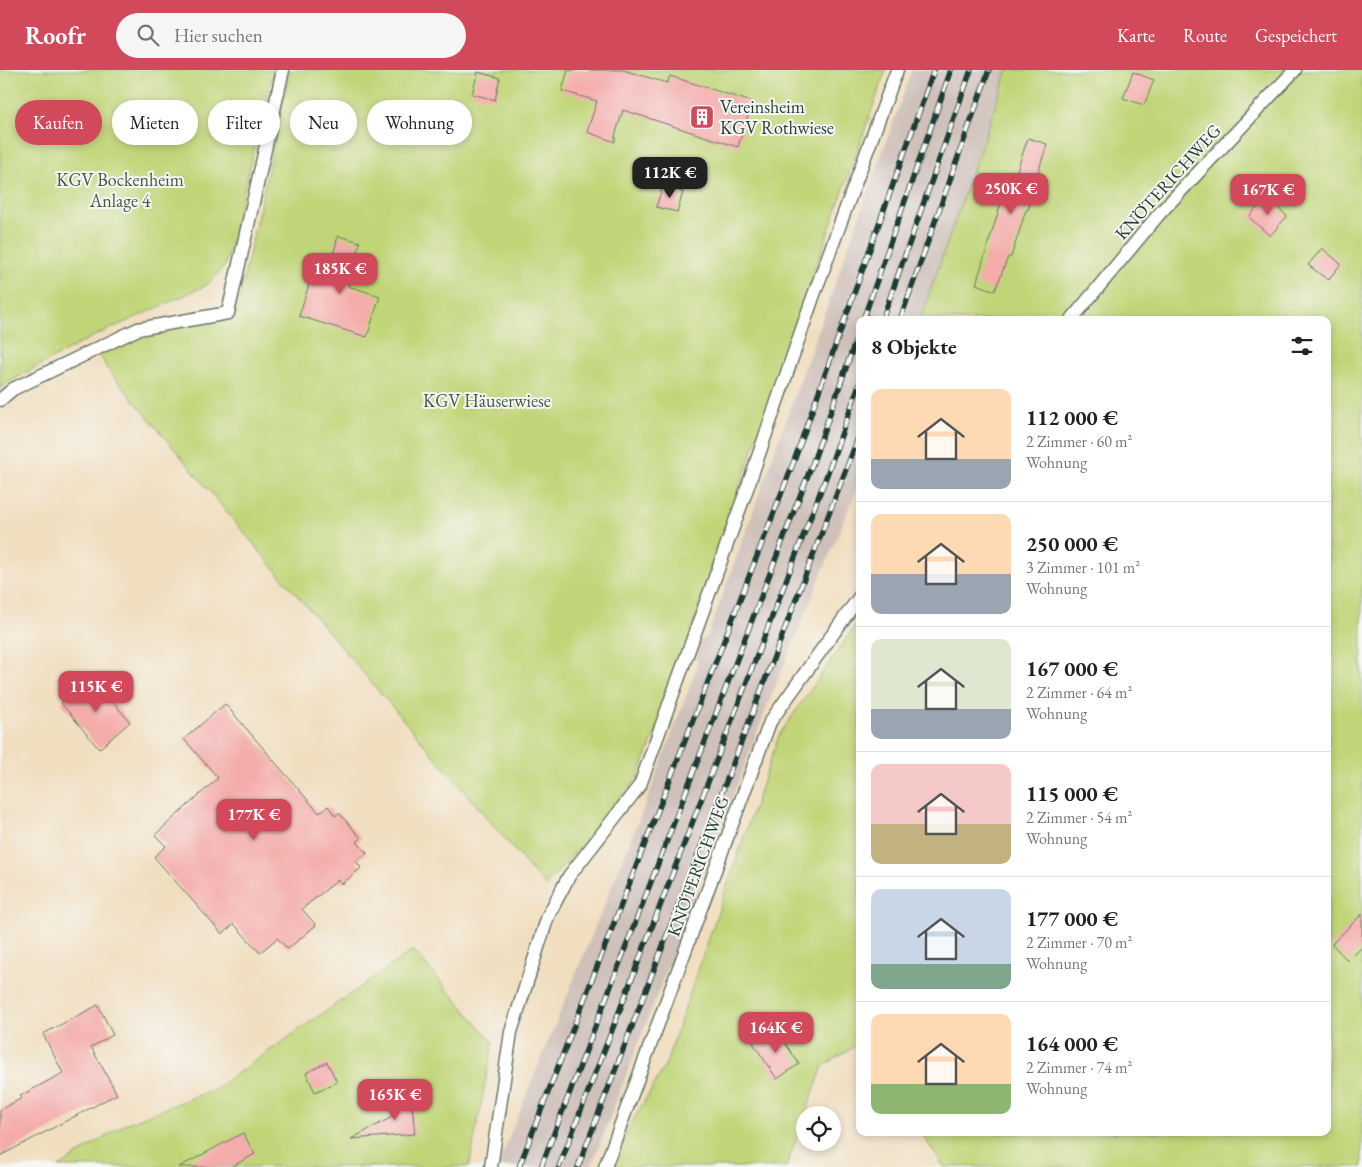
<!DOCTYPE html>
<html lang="de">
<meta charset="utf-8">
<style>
body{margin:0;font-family:"EB Garamond",serif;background:#f6f6f6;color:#202124;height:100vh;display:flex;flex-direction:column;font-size:19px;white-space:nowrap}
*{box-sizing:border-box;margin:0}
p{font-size:16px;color:#757577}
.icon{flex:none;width:28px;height:28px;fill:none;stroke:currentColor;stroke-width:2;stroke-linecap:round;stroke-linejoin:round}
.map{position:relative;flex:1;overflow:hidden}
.panel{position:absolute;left:856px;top:246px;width:475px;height:820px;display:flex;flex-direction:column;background:#fff;border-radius:10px;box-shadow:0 2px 8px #0003}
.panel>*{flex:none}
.hud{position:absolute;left:15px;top:30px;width:475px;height:45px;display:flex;gap:10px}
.tools{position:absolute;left:796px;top:1036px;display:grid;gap:10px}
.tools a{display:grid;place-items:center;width:45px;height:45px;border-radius:50%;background:#fff;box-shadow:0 2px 8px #0003;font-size:25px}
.price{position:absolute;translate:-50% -42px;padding:0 11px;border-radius:10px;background:#d1495b;color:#fff;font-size:16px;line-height:32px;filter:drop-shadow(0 1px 2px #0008)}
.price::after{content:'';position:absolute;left:50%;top:30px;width:15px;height:11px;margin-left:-8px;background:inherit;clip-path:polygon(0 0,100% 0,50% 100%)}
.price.selected{background:#222;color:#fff}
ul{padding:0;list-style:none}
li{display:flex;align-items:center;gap:15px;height:125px;padding:0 15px}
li+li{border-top:1px solid #e0e0e0}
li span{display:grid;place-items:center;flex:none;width:140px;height:100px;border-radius:10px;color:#555}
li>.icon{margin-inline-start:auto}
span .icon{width:60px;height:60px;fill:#fffc;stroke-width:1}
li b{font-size:21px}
h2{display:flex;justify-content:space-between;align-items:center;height:60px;padding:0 15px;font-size:21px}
.pill{padding:0 18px;border-radius:22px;background:#fff;box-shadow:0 2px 8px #0003;font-size:18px;line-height:45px}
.pill.selected{background:#d1495b;color:#fff}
header{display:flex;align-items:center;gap:30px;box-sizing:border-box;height:70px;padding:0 25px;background:#d1495b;color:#fff}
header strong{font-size:24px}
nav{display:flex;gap:28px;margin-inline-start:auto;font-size:18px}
.search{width:350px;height:45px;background:#f6f6f6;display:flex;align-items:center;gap:12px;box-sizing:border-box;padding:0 18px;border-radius:28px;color:#757577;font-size:19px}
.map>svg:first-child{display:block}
.industrial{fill:#cfc0ba}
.green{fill:#c1d578;stroke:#708956}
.building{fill:#f4acaa}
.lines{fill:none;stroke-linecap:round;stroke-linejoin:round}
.lane-casing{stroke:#687565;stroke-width:15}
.lane{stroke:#fff;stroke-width:12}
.rail-casing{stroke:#1f3d34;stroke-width:5.5}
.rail{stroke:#f6f6f2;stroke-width:4;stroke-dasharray:11;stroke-linecap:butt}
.labels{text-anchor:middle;stroke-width:4;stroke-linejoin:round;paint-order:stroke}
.poi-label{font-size:18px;fill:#1f3d34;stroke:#f6f6f2;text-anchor:start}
.park-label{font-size:18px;fill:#3f5b42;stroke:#f6f6f2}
.street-label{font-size:18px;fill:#1f3d34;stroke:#f6f6f2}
</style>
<header>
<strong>Roofr</strong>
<div class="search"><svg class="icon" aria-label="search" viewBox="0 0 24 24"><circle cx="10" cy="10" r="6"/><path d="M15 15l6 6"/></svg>Hier suchen</div>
<nav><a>Karte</a><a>Route</a><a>Gespeichert</a></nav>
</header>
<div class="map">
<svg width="1362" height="1097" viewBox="0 0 1362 1097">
<rect width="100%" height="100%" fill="#f6f6f2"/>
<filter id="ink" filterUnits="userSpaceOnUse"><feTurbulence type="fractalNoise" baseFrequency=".02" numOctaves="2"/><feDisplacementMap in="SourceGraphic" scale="10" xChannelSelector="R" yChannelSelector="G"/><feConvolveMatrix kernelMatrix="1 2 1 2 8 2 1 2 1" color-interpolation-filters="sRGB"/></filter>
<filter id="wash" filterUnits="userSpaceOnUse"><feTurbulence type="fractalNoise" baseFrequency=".0096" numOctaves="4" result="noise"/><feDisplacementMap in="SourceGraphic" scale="20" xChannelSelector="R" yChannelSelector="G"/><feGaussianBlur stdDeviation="1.12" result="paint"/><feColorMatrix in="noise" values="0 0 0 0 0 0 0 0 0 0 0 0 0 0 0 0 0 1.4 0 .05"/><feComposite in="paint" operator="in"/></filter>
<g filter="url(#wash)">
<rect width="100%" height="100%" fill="#f1debf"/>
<!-- industrial -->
<path class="industrial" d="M912,0H1008L920,250H860V411L768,634L591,1097H497L647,730L697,597L696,580L701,570L708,566Z"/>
<!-- green -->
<path class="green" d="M0,0H274L225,196L207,215L92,267L7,313L0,319Z
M290,0H886L829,160L717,483L671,625L637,709L583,774L545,816L261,483L106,297L99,282L142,265L223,240L239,231Z
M1008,0H1362V1097H944L921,1063L1328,1062V250H920Z
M860,549V973L823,996L786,1097H613L626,1063L665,996L779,665Z
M413,880L493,972L469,1097H59L125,1054L215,1019Z"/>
<g id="blocks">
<!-- building -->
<path class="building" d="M568,0H623L667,13L670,6L752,32L738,77L623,40L615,66V72L587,62L597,31L562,21Z
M478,2L500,8L495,30L472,24Z
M1133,2L1154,10L1144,35L1123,28Z
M1028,68L1047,74L1033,119H1035L1028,140H1026L1011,187H1008L995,221L976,214L1008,110L1013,112Z
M663,116L683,122L677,142L656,137Z
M1266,127L1287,146L1270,166L1249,147Z
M338,166L360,172L348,216L380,226L367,267L299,246L312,205L327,209Z
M1322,178L1341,194L1328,210L1308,195Z
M92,607L130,652L99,679L61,633Z
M225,634L319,743L328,736L335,746L339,743L361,768L357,772L367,783L356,791L361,798L342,814L338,810L302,839L316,855L288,879L277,868L260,883L234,854L222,864L154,787L166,776L155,765L218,708L184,669Z
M1362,844V877L1348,891L1332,874Z
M98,935L113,965L91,977L117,1024L0,1086V1040L22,1028L20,1026L63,1003L43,964Z
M775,958L799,994L777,1009L753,973Z
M327,992L337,1012L315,1022L306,1003Z
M411,1025L415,1064L351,1069L392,1047L391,1027Z
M243,1063L255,1084L231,1097H179Z"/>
</g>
</g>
<g filter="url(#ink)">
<use href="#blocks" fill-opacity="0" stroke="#687565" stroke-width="1"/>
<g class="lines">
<defs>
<path id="lane" d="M1071,250L1160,143L1295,0
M0,330L13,319L138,259L228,243L283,0
M491,1097L511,962L548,846L569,806L640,715L749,413L812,230L897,0
M605,1097L770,652L860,526"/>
</defs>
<!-- lane casing -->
<use href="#lane" class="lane-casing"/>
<!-- lane -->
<use href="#lane" class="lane"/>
<defs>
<path id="rail" d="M863,250L951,0
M882,250L971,0
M900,250L989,0
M519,1097L794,391L934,0
M541,1097L813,392L860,258
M559,1097L828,402L860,312
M578,1097L860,363"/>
</defs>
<!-- rail casing -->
<use href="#rail" class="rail-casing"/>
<!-- rail -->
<use href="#rail" class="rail"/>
</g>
</g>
<!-- icons -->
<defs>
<symbol id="building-square" viewBox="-11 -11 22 22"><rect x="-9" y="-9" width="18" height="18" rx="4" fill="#d1495b" stroke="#f6f6f2"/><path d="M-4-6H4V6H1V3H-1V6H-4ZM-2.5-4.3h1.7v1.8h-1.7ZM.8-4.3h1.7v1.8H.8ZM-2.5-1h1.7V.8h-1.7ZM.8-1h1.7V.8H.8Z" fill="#fff"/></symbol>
</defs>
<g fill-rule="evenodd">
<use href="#building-square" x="688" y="33" width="28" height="28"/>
</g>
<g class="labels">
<!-- poi labels -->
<g class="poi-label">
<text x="720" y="43">Vereinsheim<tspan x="720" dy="21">KGV Rothwiese</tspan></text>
</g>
<!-- park labels -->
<g class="park-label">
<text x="120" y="116">KGV Bockenheim<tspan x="120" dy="21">Anlage 4</tspan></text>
<text x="487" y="337">KGV Häuserwiese</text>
</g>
<!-- street labels -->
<g class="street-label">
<text transform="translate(1168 112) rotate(-48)" y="6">KNÖTERICHWEG</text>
<text transform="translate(698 796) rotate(-70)" y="6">KNÖTERICHWEG</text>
</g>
</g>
</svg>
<div class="tools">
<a><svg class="icon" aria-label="locate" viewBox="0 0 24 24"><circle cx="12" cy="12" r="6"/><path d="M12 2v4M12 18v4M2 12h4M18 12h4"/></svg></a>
</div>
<b class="price selected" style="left:670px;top:129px">112K €</b>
<b class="price" style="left:1011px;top:145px">250K €</b>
<b class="price" style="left:1268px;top:146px">167K €</b>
<b class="price" style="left:340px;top:225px">185K €</b>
<b class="price" style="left:96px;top:643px">115K €</b>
<b class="price" style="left:254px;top:771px">177K €</b>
<b class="price" style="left:776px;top:984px">164K €</b>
<b class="price" style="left:395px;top:1051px">165K €</b>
<div class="hud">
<a class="pill selected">Kaufen</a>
<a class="pill">Mieten</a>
<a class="pill">Filter</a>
<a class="pill">Neu</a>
<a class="pill">Wohnung</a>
</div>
<section class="panel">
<h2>8 Objekte<svg class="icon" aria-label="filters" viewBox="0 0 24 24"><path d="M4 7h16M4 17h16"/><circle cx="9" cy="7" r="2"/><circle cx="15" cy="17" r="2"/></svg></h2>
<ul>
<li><span style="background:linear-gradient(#ffd9b3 70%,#9aa5b1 0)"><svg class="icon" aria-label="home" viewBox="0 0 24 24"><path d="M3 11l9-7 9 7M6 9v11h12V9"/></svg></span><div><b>112 000 €</b><p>2 Zimmer · 60 m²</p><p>Wohnung</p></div></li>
<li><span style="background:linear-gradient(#ffd9b3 60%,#9aa5b1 0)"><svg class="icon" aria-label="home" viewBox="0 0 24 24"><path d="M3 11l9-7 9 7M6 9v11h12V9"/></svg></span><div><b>250 000 €</b><p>3 Zimmer · 101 m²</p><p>Wohnung</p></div></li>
<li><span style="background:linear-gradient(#dfe7d0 70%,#9aa5b1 0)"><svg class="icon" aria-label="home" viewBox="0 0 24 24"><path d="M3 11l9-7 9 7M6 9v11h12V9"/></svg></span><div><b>167 000 €</b><p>2 Zimmer · 64 m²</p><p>Wohnung</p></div></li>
<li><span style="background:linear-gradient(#f6c9c9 60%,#c2b280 0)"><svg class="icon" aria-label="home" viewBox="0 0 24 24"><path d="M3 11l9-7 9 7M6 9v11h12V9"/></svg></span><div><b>115 000 €</b><p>2 Zimmer · 54 m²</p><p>Wohnung</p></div></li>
<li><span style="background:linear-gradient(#c9d6e8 75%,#7fa58c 0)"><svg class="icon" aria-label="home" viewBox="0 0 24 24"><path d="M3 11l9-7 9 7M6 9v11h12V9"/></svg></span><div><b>177 000 €</b><p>2 Zimmer · 70 m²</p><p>Wohnung</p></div></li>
<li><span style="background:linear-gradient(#ffd9b3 70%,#8fb573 0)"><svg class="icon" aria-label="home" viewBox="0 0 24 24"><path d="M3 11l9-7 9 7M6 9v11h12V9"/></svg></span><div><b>164 000 €</b><p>2 Zimmer · 74 m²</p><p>Wohnung</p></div></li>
</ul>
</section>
</div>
